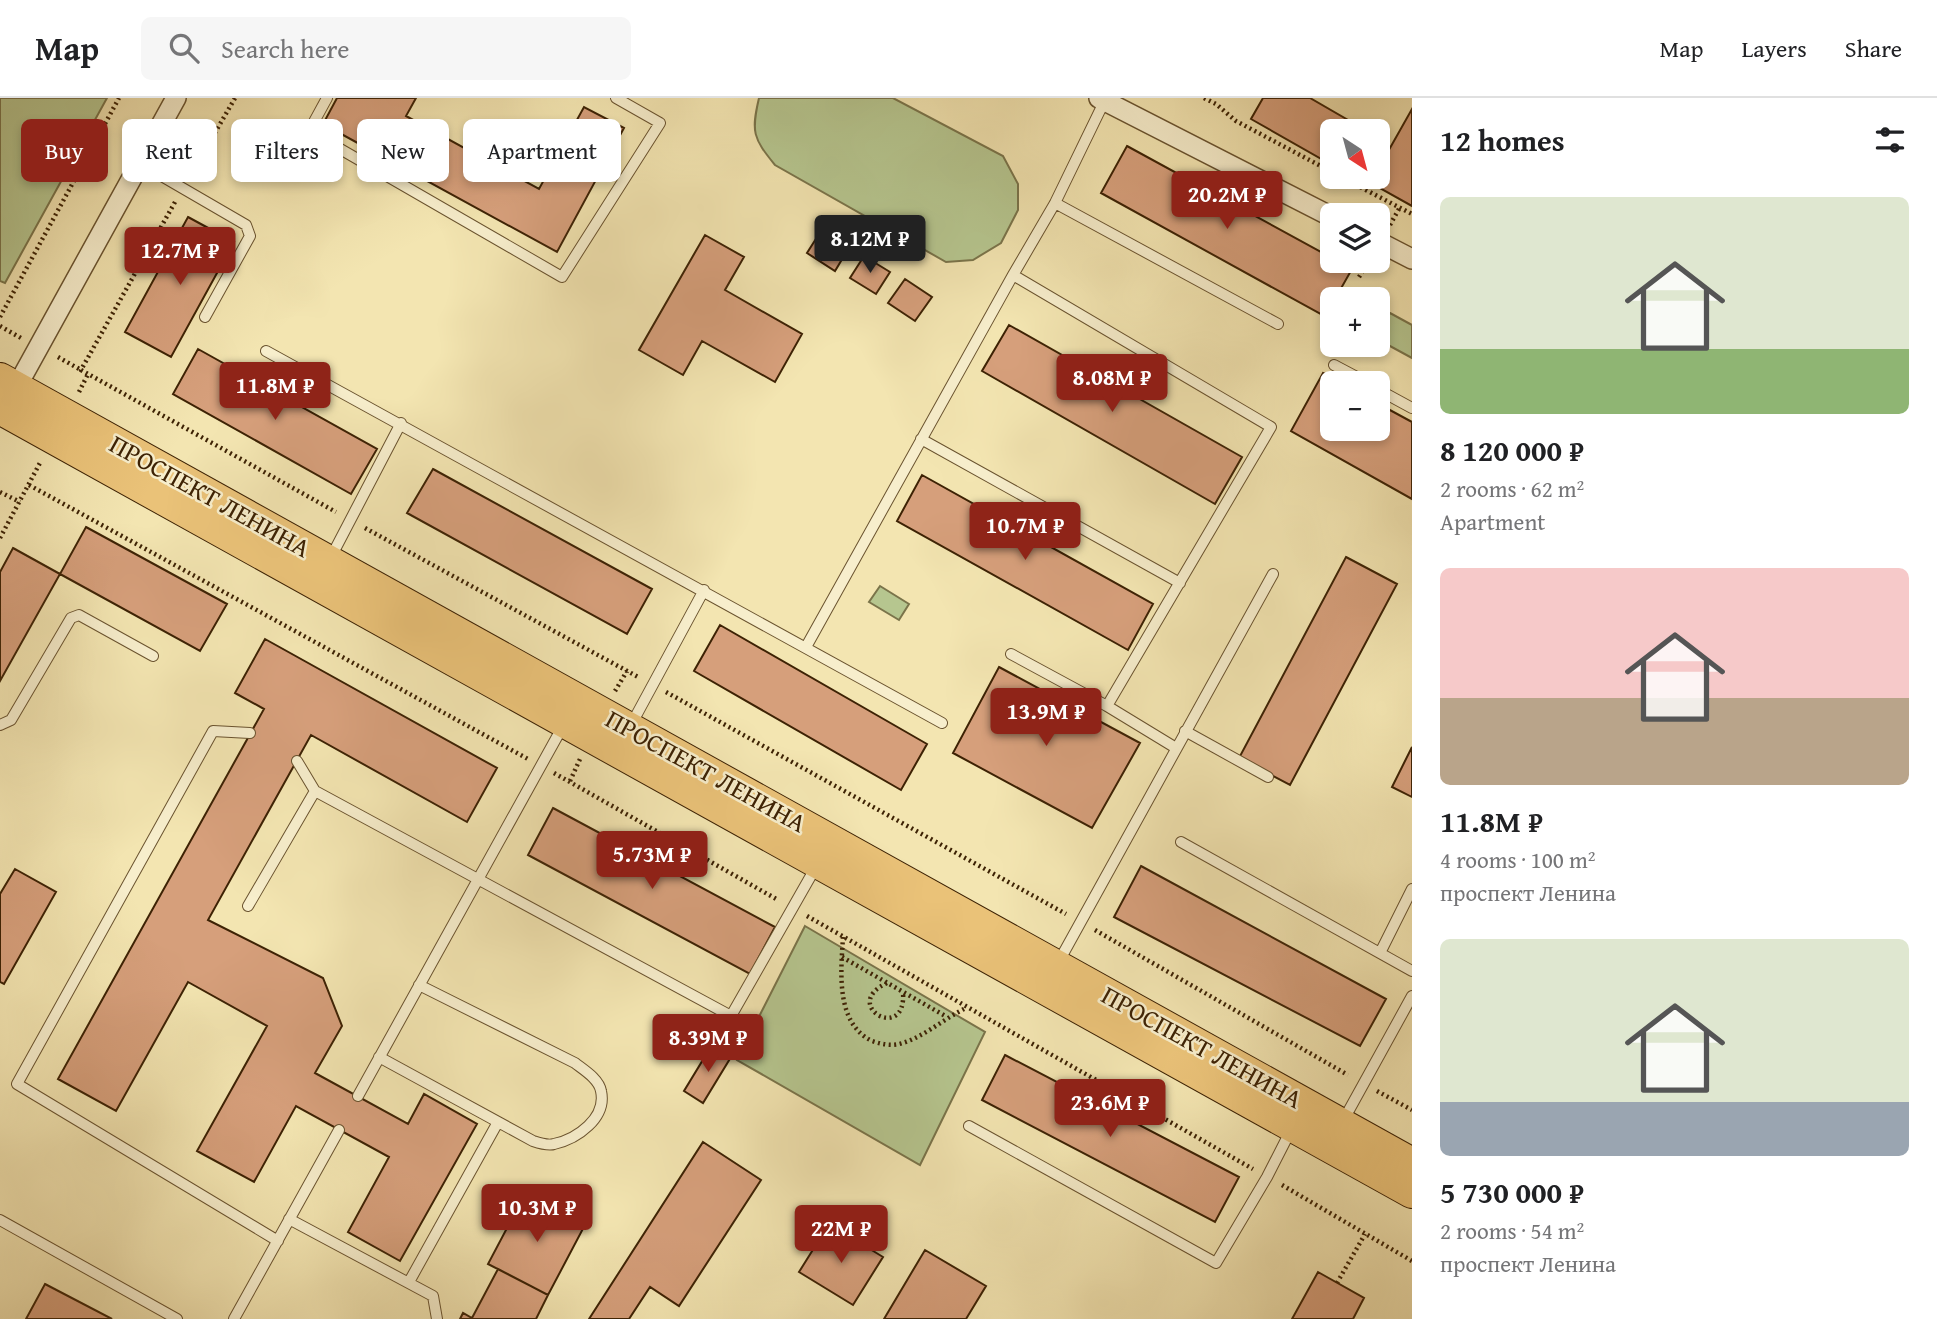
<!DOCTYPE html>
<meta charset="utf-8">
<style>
body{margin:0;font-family:"Gentium Book Plus",serif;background:#f6f6f6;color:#202124;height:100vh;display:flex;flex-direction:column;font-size:26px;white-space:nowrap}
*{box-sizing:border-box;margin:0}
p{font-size:23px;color:#757577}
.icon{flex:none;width:38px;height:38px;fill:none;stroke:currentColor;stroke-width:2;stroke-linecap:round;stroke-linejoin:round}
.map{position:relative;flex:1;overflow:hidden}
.panel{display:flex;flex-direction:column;background:#fff;width:525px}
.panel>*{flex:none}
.banner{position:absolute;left:21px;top:21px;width:665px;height:63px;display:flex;gap:14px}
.needle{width:46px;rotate:144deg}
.tools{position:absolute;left:1320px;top:21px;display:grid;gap:14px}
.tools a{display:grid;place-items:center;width:70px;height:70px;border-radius:10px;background:#fff;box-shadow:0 4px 10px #0003;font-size:35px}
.price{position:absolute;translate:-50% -60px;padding:0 16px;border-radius:7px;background:#8f2418;color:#fff;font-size:23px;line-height:46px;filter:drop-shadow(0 2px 4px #0008)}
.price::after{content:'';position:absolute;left:50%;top:42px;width:21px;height:16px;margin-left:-10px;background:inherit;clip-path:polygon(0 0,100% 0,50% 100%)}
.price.current{background:#222;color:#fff}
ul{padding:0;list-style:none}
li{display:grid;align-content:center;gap:14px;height:371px;padding:0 28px}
li span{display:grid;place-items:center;height:217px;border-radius:10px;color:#555}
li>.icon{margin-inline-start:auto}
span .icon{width:126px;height:126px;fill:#fffc;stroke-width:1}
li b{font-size:30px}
h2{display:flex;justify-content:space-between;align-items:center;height:84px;padding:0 28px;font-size:30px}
.tag{padding:0 24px;border-radius:10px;background:#fff;box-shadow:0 4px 10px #0003;font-size:24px;line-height:63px}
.tag.current{background:#8f2418;color:#fff}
header{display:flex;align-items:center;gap:42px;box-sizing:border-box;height:98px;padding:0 35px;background:#fff;border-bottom:2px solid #e0e0e0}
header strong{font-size:33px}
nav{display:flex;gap:38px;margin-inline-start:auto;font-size:24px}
.search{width:490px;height:63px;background:#f6f6f6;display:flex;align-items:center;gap:18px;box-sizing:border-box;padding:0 24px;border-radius:10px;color:#757577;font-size:26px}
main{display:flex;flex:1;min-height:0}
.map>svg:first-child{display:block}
.green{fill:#b6c68f;stroke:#7a744a;stroke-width:2}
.building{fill:#d69f7b;stroke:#3d2204;stroke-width:2}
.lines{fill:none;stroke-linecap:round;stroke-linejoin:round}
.service-casing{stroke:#6a532f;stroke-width:12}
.minor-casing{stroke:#6a532f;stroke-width:22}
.primary-casing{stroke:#3d2204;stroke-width:34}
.path{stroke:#3d2204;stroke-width:4.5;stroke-dasharray:2 3.5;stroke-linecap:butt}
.service{stroke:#f7eecc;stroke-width:10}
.minor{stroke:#f7eecc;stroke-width:19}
.primary{stroke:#eac278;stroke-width:32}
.labels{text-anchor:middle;stroke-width:5;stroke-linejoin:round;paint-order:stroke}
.street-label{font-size:26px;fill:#3d2204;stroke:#f7eecc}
</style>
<header>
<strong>Map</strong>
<div class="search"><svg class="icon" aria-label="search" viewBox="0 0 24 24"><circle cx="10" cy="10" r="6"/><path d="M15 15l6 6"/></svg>Search here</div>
<nav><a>Map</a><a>Layers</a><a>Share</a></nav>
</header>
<main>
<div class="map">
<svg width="1412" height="1221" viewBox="0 0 1412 1221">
<rect width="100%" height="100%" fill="#f3e5b1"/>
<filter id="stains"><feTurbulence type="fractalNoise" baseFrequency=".00286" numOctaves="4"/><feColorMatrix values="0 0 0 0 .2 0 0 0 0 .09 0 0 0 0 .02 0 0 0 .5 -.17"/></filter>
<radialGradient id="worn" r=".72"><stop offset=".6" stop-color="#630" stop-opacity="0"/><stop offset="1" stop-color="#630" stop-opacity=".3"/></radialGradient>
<!-- green -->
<path class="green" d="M0,0H107L5,185L0,183Z
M759,0H893L1003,58L1018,86V112L1001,145L973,162L946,164L775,67C753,40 751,34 759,0Z
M1390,215L1412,227V260L1377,241Z
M880,488L909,506L899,522L869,504Z
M805,828L985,934L920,1067L737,962Z"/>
<!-- building -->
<path class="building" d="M337,0H416L406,18L539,91L584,9L624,30L557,154L323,26Z
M1263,0H1310L1367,33H1332V67L1251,21Z
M1412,11V108L1371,85L1374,79H1377V73Z
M1127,48L1332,160V163H1336L1352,171L1335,201H1332V208L1326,219L1101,95Z
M188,119L234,144L171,259L125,234Z
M819,136L847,153L835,173L807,155Z
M705,137L744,159L725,192L802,236L775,284L702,243L683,277L639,252Z
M864,158L890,174L876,196L850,180Z
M905,181L932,199L915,223L888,205Z
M1009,227L1242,359L1215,406L982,273Z
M198,251L377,351L351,396L173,296Z
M1323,275L1342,285H1332V331H1377V305L1412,324V401L1291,333Z
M433,371L652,491L627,536L407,415Z
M922,377L1153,506L1128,552L897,423Z
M86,429L227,506L200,553L60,476Z
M13,450L60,476L0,583V474Z
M1346,459L1397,486L1290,687L1239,660Z
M720,527L927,646L901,692L694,573Z
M265,541L497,670L467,724L311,637L208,822L323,880L342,928L315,975L408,1026L424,996L477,1026L400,1163L348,1134L389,1059L296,1008L254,1084L197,1053L267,928L188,884L116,1013L58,981L264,611L235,595Z
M999,569L1140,645L1092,730L953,655Z
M1412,649V699L1392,689Z
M553,710L775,829L750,876L528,757Z
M1141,768L1386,901L1360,948L1114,819Z
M15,771L56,794L4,886L0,884V796Z
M712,947L731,959L703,1005L684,993Z
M1005,957L1239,1079L1215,1124L982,1002Z
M703,1044L761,1082L679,1208L650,1189L629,1221H589Z
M526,1094L586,1125L548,1197L488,1166Z
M829,1126L883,1159L853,1207L799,1174Z
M925,1152L986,1188L966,1221H884Z
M498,1171L548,1197L536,1221H460L463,1215L472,1220Z
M1318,1174L1364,1200L1353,1221H1292Z
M45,1186L112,1221H26Z"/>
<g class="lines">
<defs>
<path id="service" d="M327,0L309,33L562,179L660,25L616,0
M141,66L246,127L250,138L205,219
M1055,105L1278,226
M1013,177L1271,329L1107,608
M266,253L942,625
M1334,267L1368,285
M1377,291L1412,310
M921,341L1180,485
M330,461L401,325
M806,549L1013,177L1055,105L1105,2
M1011,556L1107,608L1176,650
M0,627L11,622L71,520L79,517L153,558
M631,627L704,492
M1185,633L1268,679
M250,635L213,633L17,986L278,1143
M297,663L315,693
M1181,744L1412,873
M248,808L315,693L731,918L817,767
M1380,855L1412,791
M1058,865L1273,476
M379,959L533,1043C539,1045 548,1048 554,1046C577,1041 607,1020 601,993C599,981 584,972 575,965L419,887
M358,998L563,628
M1343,1023L1412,898
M969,1028L1216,1165L1267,1079L1291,1032
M289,1121L433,1198L437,1221
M0,1122L177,1221
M409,1184L498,1024
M234,1221L339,1032"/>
<path id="minor" d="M1099,0L1332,119
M1377,143L1412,161
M16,290L176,0"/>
<path id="primary" d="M0,281L1412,1066
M0,310L1412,1094"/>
</defs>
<!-- service casing -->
<use href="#service" class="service-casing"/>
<!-- minor casing -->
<use href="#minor" class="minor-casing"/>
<!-- primary casing -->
<use href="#primary" class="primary-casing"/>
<!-- path -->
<path class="path" d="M1204,0L1216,6L1236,23L1332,74
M190,78L235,0
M1341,79L1412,116
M175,104L81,272L336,414
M1390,127L1400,109
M1359,179L1368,164
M0,219L119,0
M0,228L21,240
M58,259L81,272
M79,294L88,276
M29,387L528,661
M0,394L20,404
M365,430L640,580
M0,440L41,363
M615,593L627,573
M666,594L1066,816
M554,675L778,802
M570,683L580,661
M807,818L1253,1071
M1095,832L1348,977
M843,839C841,873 835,925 872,943C881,946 890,948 899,946C923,940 943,921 966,910
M842,859L947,919
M887,885C839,907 907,946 903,894
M1377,993L1412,1012
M1282,1087L1412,1163
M1337,1185L1365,1136"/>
<!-- service -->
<use href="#service" class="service"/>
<!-- minor -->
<use href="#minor" class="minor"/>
<!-- primary -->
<use href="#primary" class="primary"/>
</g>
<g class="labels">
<!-- street labels -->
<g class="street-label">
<text transform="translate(210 398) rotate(29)" y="9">ПРОСПЕКТ ЛЕНИНА</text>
<text transform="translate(706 673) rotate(29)" y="9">ПРОСПЕКТ ЛЕНИНА</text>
<text transform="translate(1202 949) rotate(29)" y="9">ПРОСПЕКТ ЛЕНИНА</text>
</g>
</g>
<rect width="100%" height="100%" filter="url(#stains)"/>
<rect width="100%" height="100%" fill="url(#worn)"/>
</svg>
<div class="tools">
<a><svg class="needle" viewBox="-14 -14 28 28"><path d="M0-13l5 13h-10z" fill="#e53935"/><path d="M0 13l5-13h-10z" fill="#757577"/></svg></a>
<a><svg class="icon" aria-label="layers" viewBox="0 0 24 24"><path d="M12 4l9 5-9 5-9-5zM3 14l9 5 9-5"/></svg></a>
<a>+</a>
<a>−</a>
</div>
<b class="price" style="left:1227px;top:133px">20.2M ₽</b>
<b class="price current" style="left:870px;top:177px">8.12M ₽</b>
<b class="price" style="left:180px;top:189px">12.7M ₽</b>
<b class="price" style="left:1112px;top:316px">8.08M ₽</b>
<b class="price" style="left:275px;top:324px">11.8M ₽</b>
<b class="price" style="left:1025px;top:464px">10.7M ₽</b>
<b class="price" style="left:1046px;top:650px">13.9M ₽</b>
<b class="price" style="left:652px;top:793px">5.73M ₽</b>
<b class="price" style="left:708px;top:976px">8.39M ₽</b>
<b class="price" style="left:1110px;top:1041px">23.6M ₽</b>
<b class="price" style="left:537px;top:1146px">10.3M ₽</b>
<b class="price" style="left:841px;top:1167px">22M ₽</b>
<div class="banner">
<a class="tag current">Buy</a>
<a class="tag">Rent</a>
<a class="tag">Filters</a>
<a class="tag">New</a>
<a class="tag">Apartment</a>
</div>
</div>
<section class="panel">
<h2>12 homes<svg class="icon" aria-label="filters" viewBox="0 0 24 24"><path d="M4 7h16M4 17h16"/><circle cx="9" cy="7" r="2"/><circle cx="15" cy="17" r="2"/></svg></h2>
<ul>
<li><span style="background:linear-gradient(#dfe7d0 70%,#8fb573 0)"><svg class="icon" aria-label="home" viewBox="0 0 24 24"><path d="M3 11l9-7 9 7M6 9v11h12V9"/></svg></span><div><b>8 120 000 ₽</b><p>2 rooms · 62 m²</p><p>Apartment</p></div></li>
<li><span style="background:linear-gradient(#f6c9c9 60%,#b9a48a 0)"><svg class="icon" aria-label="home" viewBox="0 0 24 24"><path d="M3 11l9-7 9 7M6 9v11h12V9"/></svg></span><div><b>11.8M ₽</b><p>4 rooms · 100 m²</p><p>проспект Ленина</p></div></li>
<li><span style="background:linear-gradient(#dfe7d0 75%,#9aa5b1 0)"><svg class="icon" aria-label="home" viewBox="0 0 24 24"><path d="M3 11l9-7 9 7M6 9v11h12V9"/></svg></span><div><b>5 730 000 ₽</b><p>2 rooms · 54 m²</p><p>проспект Ленина</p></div></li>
</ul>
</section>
</main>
